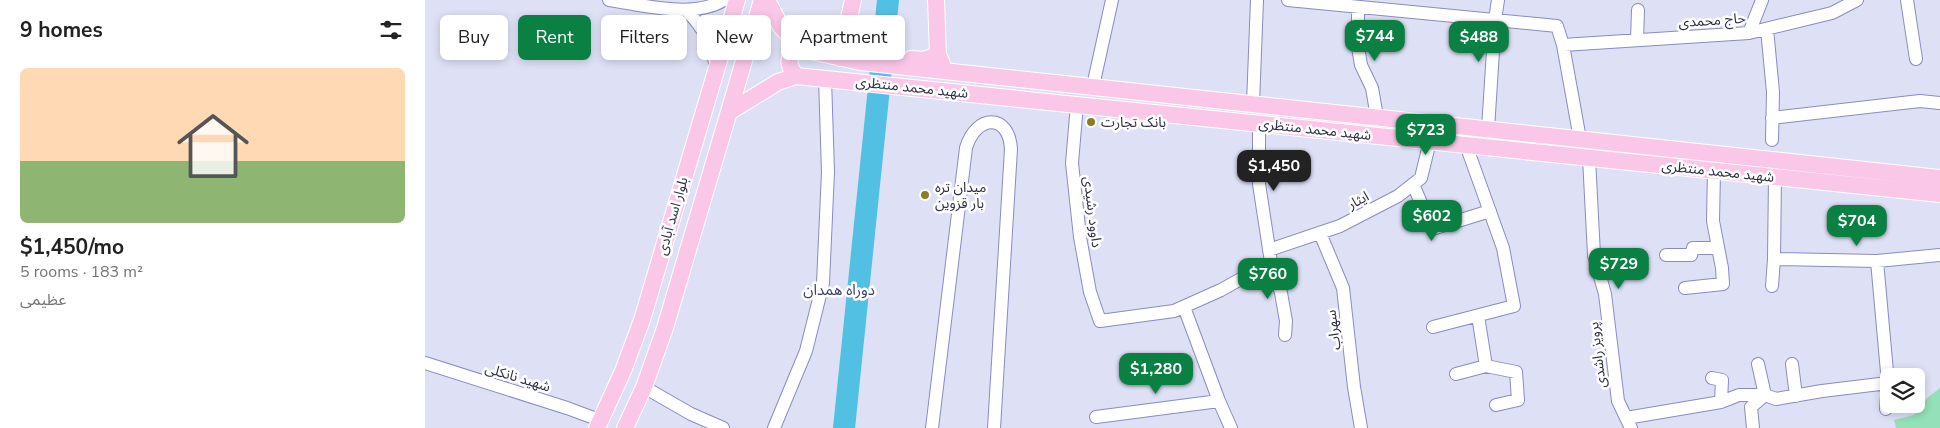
<!DOCTYPE html>
<meta charset="utf-8">
<style>
body{margin:0;font-family:"Nunito Sans","Noto Sans Arabic",sans-serif;background:#f6f6f6;color:#222;height:100vh;display:flex;flex-direction:column;font-size:19px;white-space:nowrap}
*{box-sizing:border-box;margin:0}
p{font-size:16px;color:#767676}
.icon{flex:none;width:28px;height:28px;fill:none;stroke:currentColor;stroke-width:2;stroke-linecap:round;stroke-linejoin:round}
.map{position:relative;flex:1;overflow:hidden}
.side{display:flex;flex-direction:column;background:#fff;width:425px}
.side>*{flex:none}
.banner{position:absolute;left:15px;top:15px;width:475px;height:45px;display:flex;gap:10px}
.controls{position:absolute;left:1455px;top:368px;display:grid;gap:10px}
.controls a{display:grid;place-items:center;width:45px;height:45px;border-radius:8px;background:#fff;box-shadow:0 2px 8px #0003;font-size:25px}
.price{position:absolute;translate:-50% -42px;padding:0 11px;border-radius:10px;background:#0b8043;color:#fff;font-size:16px;line-height:32px;filter:drop-shadow(0 1px 2px #0008)}
.price::after{content:'';position:absolute;left:50%;top:30px;width:15px;height:11px;margin-left:-8px;background:inherit;clip-path:polygon(0 0,100% 0,50% 100%)}
.price.selected{background:#222;color:#fff}
ul{padding:0;list-style:none}
li{display:grid;align-content:center;gap:10px;height:265px;padding:0 20px}
li+li{border-top:1px solid #e0e0e0}
li span{display:grid;place-items:center;height:155px;border-radius:8px;color:#555}
li>.icon{margin-inline-start:auto}
span .icon{width:90px;height:90px;fill:#fffc;stroke-width:1}
li b{font-size:21px}
h2{display:flex;justify-content:space-between;align-items:center;height:60px;padding:0 20px;font-size:21px}
.pill{padding:0 18px;border-radius:8px;background:#fff;box-shadow:0 2px 8px #0003;font-size:18px;line-height:45px}
.pill.selected{background:#0b8043;color:#fff}
main{display:flex;flex:1;min-height:0}
.map>svg:first-child{display:block}
.green{fill:#93e0b9}
.lines{fill:none;stroke-linecap:round;stroke-linejoin:round}
.river{stroke:#51c0e3;stroke-width:22}
.minor-casing{stroke:#898cbf;stroke-width:14}
.major-casing{stroke:#fff;stroke-width:18}
.minor{stroke:#fff;stroke-width:12}
.major{stroke:#fac7e8;stroke-width:16}
.poi-dot{fill:#8a7e25;stroke:#fff;stroke-width:2}
.labels{text-anchor:middle;stroke-width:5;stroke-linejoin:round;paint-order:stroke}
.street-label{font-size:14px;fill:#2d2f44;stroke:#fff}
.poi-label{font-size:14px;fill:#2d2f44;stroke:#fff;text-anchor:start}
.neighbourhood-label{font-size:15px;fill:#3f406d;stroke:#fff}
</style>
<main>
<section class="side">
<h2>9 homes<svg class="icon" aria-label="filters" viewBox="0 0 24 24"><path d="M4 7h16M4 17h16"/><circle cx="9" cy="7" r="2"/><circle cx="15" cy="17" r="2"/></svg></h2>
<ul>
<li><span style="background:linear-gradient(#ffd9b3 60%,#8fb573 0)"><svg class="icon" aria-label="home" viewBox="0 0 24 24"><path d="M3 11l9-7 9 7M6 9v11h12V9"/></svg></span><div><b>$1,450/mo</b><p>5 rooms · 183 m²</p><p>عظیمی</p></div></li>
</ul>
</section>
<div class="map">
<svg width="1515" height="428" viewBox="0 0 1515 428">
<rect width="100%" height="100%" fill="#dee0f6"/>
<!-- green -->
<path class="green" d="M1515,388V428H1471L1469,420L1489,415L1502,398Z"/>
<g class="lines">
<!-- river -->
<path class="river" d="M419,428L463,0"/>
<defs>
<path id="minor" d="M184,0C219,5 268,19 299,0
M863,0L1132,26L1138,45L1155,139
M1482,0L1491,59
M933,7V47L936,65L947,88L952,117
M261,10C279,28 287,44 291,68
M1342,29L1348,92L1347,140
M1324,33L1337,0
M1212,40L1213,10
M1138,45L1324,33L1407,13L1432,0
M668,86L687,0
M652,104L647,163L655,237L665,292L675,321L749,311L796,290L846,262
M828,104L832,0
M1347,118L1495,101L1515,103
M834,123V184L846,262L856,293L861,321L860,335
M1063,129L1070,20L1073,0
M1164,158L1169,255L1180,294L1193,401L1206,428
M988,184L1007,229L1065,211
M895,233L918,288L929,387L936,428
M844,250L915,226L973,196L996,178L1005,141
M1241,255H1266L1268,248H1293
M1349,259L1452,261L1515,255
M1347,286L1349,259L1350,177
M1260,288L1298,284L1297,268L1288,221L1289,171
M759,307L794,401L806,428
M1008,327L1089,306L1078,248L1041,145
M0,363L142,408L177,421
M1367,364L1371,396
M1061,366L1091,372L1093,400L1071,405
M1031,374L1061,366L1053,316
M1287,378L1297,380L1296,402
M219,387L266,414L298,428
M1461,409L1463,383
M671,417L794,401
M1201,418L1296,402L1314,395H1340L1351,399L1397,391L1463,383L1452,261
M349,428L381,351L398,283L403,172L400,79
M507,428L541,148C551,114 584,113 586,149L569,428
M1328,428L1326,407L1340,395L1333,364"/>
<path id="major" d="M342,0L356,27L377,49L435,62L1515,178
M511,0L513,55L517,64
M415,58L428,0
M486,59L498,60L513,55
M371,76C365,68 362,62 367,54L377,49
M304,112L353,82L371,76L1515,194
M172,428L198,371L217,320L312,0
M200,428L219,387L240,328L337,0"/>
</defs>
<!-- minor casing -->
<use href="#minor" class="minor-casing"/>
<!-- major casing -->
<use href="#major" class="major-casing"/>
<!-- minor -->
<use href="#minor" class="minor"/>
<!-- major -->
<use href="#major" class="major"/>
</g>
<!-- markers -->
<g class="poi-dot">
<circle cx="666" cy="122" r="5"/>
<circle cx="500" cy="195" r="5"/>
</g>
<g class="labels">
<!-- street labels -->
<g class="street-label">
<text transform="translate(1287 20) rotate(-4)" y="5">حاج محمدی</text>
<text transform="translate(487 87) rotate(6)" y="5">شهید محمد منتظری</text>
<text transform="translate(890 129) rotate(6)" y="5">شهید محمد منتظری</text>
<text transform="translate(1293 171) rotate(6)" y="5">شهید محمد منتظری</text>
<text transform="translate(933 200) rotate(-28)" y="5">ایثار</text>
<text transform="translate(668 212) rotate(83)" y="5">داوود رشیدی</text>
<text transform="translate(247 216) rotate(-74)" y="5">بلوار اسد آبادی</text>
<text transform="translate(908 330) rotate(-97)" y="5">سهراب</text>
<text transform="translate(1172 355) rotate(-97)" y="5">پرویز راشدی</text>
<text transform="translate(93 377) rotate(17)" y="5">شهید نانکلی</text>
</g>
<!-- poi labels -->
<g class="poi-label">
<text x="676" y="127">بانک تجارت</text>
<text x="510" y="192">میدان تره<tspan x="510" dy="16">بار قزوین</tspan></text>
</g>
<!-- neighbourhood labels -->
<g class="neighbourhood-label">
<text x="414" y="295">دوراه همدان</text>
</g>
</g>
</svg>
<div class="controls">
<a><svg class="icon" aria-label="layers" viewBox="0 0 24 24"><path d="M12 4l9 5-9 5-9-5zM3 14l9 5 9-5"/></svg></a>
</div>
<b class="price" style="left:950px;top:62px">$744</b>
<b class="price" style="left:1054px;top:63px">$488</b>
<b class="price" style="left:1001px;top:156px">$723</b>
<b class="price selected" style="left:849px;top:192px">$1,450</b>
<b class="price" style="left:1007px;top:242px">$602</b>
<b class="price" style="left:1432px;top:247px">$704</b>
<b class="price" style="left:1194px;top:290px">$729</b>
<b class="price" style="left:843px;top:300px">$760</b>
<b class="price" style="left:731px;top:395px">$1,280</b>
<div class="banner">
<a class="pill">Buy</a>
<a class="pill selected">Rent</a>
<a class="pill">Filters</a>
<a class="pill">New</a>
<a class="pill">Apartment</a>
</div>
</div>
</main>
